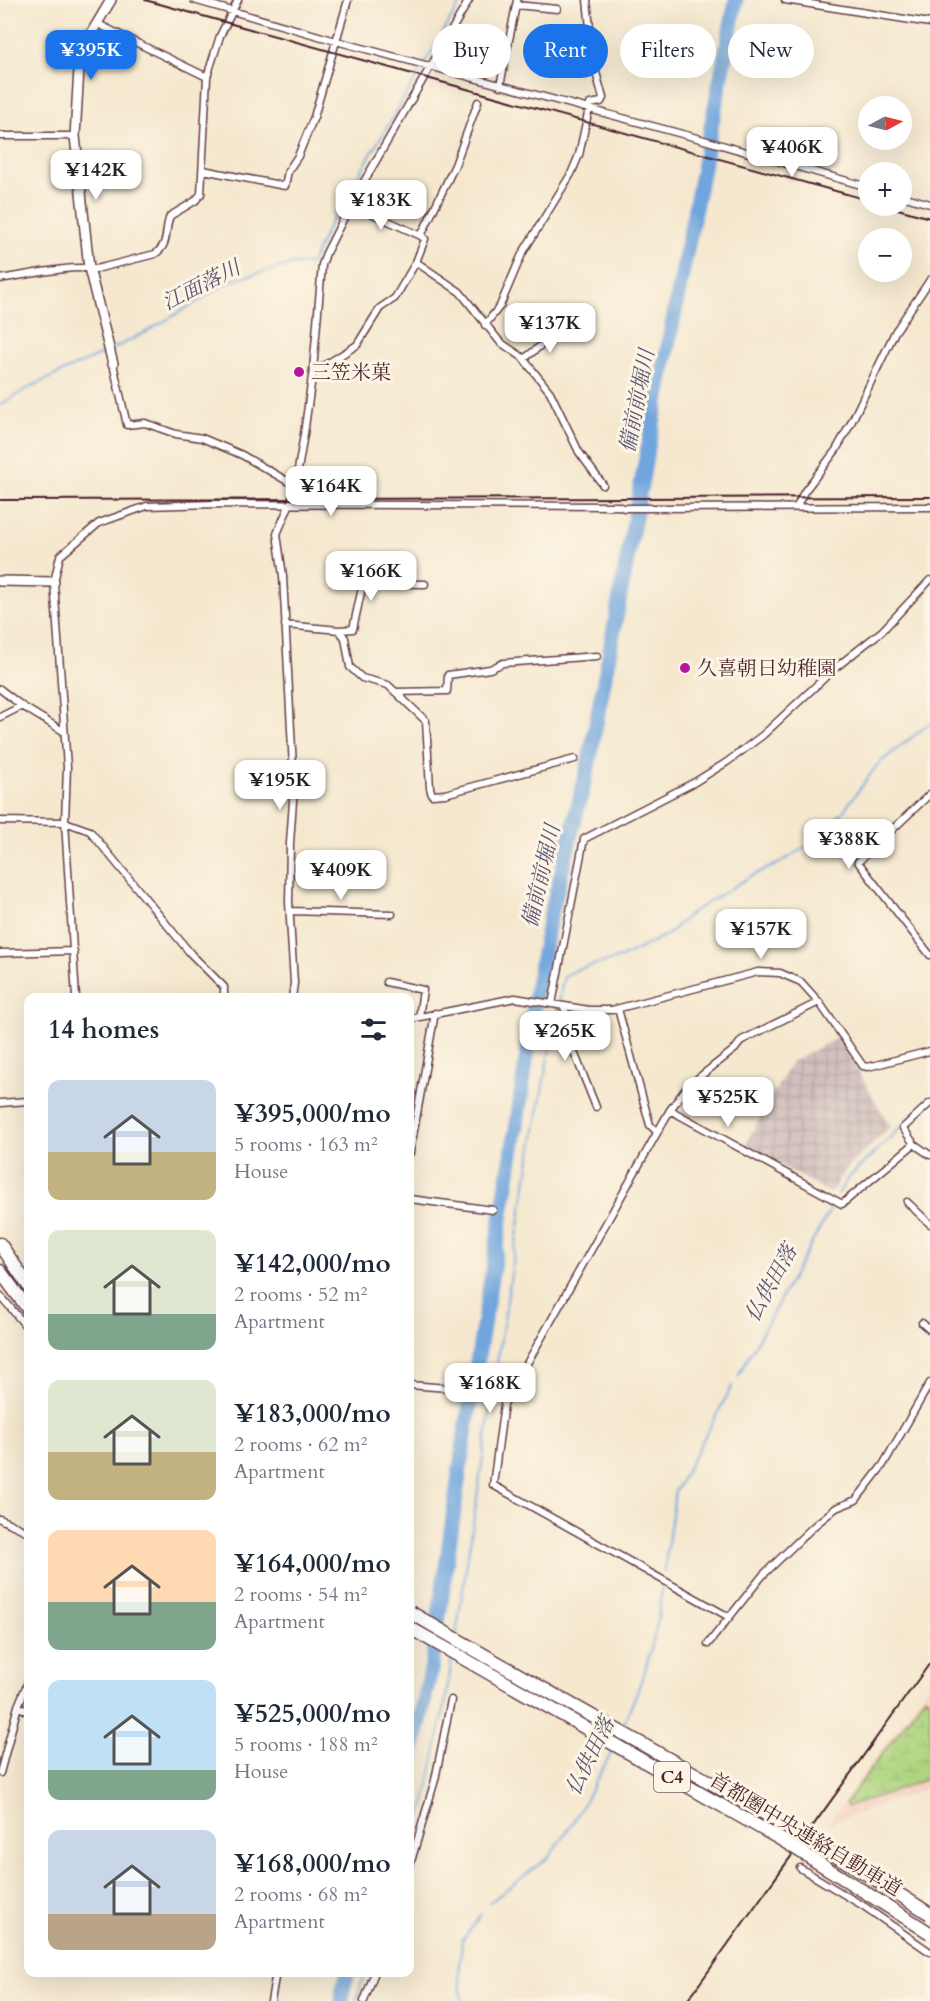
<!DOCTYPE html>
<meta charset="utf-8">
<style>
body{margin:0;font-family:Cardo,"Noto Serif JP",serif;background:#f2f2f3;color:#1f2937;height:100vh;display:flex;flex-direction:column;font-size:22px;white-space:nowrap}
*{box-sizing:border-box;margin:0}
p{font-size:20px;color:#747a83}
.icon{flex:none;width:33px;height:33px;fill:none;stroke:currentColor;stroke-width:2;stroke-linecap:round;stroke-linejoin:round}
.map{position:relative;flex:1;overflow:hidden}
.drawer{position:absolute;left:24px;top:993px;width:390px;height:984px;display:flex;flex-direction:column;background:#fff;border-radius:12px;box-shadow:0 6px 24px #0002}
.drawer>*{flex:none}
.top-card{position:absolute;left:432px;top:24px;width:408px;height:54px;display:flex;gap:12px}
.needle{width:39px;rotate:83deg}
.fabs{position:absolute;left:858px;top:96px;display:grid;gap:12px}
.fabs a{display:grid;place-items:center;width:54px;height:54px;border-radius:50%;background:#fff;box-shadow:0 6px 24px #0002;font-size:30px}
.price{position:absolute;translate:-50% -51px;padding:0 14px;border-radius:12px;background:#fff;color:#222;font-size:20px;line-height:39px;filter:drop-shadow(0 2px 3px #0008)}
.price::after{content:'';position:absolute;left:50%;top:36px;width:18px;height:14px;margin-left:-9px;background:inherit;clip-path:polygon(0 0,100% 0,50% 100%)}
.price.active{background:#1a73e8;color:#fff}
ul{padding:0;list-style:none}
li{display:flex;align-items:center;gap:18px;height:150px;padding:0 24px}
li span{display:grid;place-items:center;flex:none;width:168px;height:120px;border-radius:12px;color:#555}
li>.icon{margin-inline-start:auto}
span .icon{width:72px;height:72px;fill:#fffc;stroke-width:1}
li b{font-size:26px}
h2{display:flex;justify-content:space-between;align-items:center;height:72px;padding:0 24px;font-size:26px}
.chip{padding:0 21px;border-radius:27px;background:#fff;box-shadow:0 6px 24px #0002;font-size:21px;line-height:54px}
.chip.active{background:#1a73e8;color:#fff}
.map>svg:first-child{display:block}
.built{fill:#f5d3c2}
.industrial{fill:url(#industrial-grid)}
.wetland{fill:url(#wetland-marsh);stroke:#7c7a55;stroke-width:1.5}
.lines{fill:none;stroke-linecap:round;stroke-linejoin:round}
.stream{stroke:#6fa5dd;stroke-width:2}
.river{stroke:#6fa5dd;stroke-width:15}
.street-casing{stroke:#643d44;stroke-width:9}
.secondary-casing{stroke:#643d44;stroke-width:12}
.highway-casing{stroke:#643d44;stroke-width:15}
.street{stroke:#fff;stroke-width:6}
.secondary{stroke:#fff;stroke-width:9}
.highway{stroke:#fff;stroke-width:12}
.rail{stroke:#4a1f2b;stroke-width:2}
.highway-bridge-casing{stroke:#643d44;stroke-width:15;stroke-linecap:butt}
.highway-bridge{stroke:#fff;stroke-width:12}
.poi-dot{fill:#b5179e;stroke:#fcf5e5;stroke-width:2}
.labels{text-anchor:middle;stroke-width:6;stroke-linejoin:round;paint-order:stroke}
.shield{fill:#fcf5e5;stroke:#7f5f63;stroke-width:1.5}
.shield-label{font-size:18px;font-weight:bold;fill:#4a1f2b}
.poi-label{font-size:20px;fill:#4a1f2b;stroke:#fcf5e5;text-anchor:start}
.street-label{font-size:20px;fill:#4a1f2b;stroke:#fcf5e5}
.water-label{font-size:21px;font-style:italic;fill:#595572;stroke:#fcf5e5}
</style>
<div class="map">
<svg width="930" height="2001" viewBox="0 0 930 2001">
<defs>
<pattern id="industrial-grid" width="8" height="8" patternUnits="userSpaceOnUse" patternTransform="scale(1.5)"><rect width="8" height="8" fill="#d1c0bd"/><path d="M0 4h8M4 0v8" fill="none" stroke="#b5a5a3"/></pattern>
<pattern id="wetland-marsh" width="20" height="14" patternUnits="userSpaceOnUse" patternTransform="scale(1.5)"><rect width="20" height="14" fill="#add47f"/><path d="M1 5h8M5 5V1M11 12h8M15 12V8" fill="none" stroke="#96b66e"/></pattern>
</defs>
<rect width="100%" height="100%" fill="#fcf5e5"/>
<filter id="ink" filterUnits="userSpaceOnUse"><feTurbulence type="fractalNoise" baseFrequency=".0167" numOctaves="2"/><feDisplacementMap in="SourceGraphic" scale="12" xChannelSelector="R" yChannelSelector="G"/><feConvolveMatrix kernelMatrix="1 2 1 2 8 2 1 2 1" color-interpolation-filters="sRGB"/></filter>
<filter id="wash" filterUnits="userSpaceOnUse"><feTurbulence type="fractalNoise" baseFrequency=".008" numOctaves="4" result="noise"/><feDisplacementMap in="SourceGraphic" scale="24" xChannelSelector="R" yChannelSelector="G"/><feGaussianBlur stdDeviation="1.35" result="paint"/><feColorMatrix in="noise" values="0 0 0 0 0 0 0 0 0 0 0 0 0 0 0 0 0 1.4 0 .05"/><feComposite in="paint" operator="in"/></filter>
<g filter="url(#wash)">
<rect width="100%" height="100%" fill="#f5e8cf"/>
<!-- built -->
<path class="built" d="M930,1683V1787L828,1824Z"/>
<!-- industrial -->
<path class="industrial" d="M839,1037L890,1127L847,1168L830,1193L745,1145L791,1062Z"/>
<!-- wetland -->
<path class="wetland" d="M925,1696L930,1700V1778L848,1807L845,1804Z"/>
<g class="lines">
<!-- stream -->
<path class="stream" d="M113,349L148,331L233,280L293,264H311L328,227L462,0
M0,405L30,387L108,351
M838,1194L847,1179L930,1099
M738,1376L832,1206
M664,1572L675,1492L732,1386
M456,1635C490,1415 520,1194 564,976L578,969L621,958L668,934L691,913L751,876L778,864L820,838L842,813L878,764L930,723
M622,1728C643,1680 657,1641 662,1588
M410,1846L425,1803L445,1705L452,1658
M489,1903L549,1857L573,1823L613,1750
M356,2001L365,1972
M462,2001L459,1974L462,1941L481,1914"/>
<!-- river -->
<path class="river" d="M410,1766L432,1665L464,1440L516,1130L537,985L549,922L588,767L646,458L736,0
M342,2001L343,1988L348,1972"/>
</g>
</g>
<g filter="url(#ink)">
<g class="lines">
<defs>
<path id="street" d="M194,0L336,41L697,138L868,187
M785,0L930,23
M516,5L557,9
M98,24L207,77
M500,86L517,0
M0,136H75
M203,170L285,186L288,171L298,156L314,117L348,0
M902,196L930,204
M351,204L421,236
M416,262L460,292L500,342L522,357L550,392L579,452L603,485
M0,279C27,275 71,265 96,269L155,254C170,244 164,230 170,216L195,201L201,194L207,77L220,36L238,0
M485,325L500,306L522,254L571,174L579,155L590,104L601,102L603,98L594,65L587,0
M524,359L560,330
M113,364L127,425L145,423L176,434L202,438L242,455L294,485
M313,370L322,367L357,345L380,308L395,298L416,262L425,239L421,236L455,165L478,102
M797,506L804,492L836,450L850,425L895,332L930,280
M285,625L339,630L345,638L350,667L362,678L388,685L426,721L430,788L432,795L445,794L575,759
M339,630L353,629L363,583L425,584
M0,689L22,706L63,731
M395,692L447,691L448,675L490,669L503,663L597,656
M0,717L22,706
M930,794L858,862L930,955
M0,821L65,822L90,831L191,954L224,987V998
M290,911L392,914
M0,953L74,951
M386,982L423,990L419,1017
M76,998L65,822L67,767L54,582L60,556L99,523L147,506L214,504L618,506L624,508H651L930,507
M292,998L294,983L289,903L290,843L294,787L283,576L277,534L294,494L304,434L313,370L322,265L326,253L351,204L469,0
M819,1002L742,1040L735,1049L688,1086L670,1110L842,1204L914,1144
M552,1004L584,839L695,782L727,762L763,735L834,669L882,631L930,580
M564,1006L574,1052L596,1107
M618,1009L650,1125L657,1132
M410,1019L515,998L589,1010H612L758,972L780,973L801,982L819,1002L863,1066L868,1067L930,1051
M0,1103L28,1101
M930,1103L903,1128L914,1144L930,1155
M670,1110L504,1404L493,1485L729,1617
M410,1153L435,1013
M410,1199L493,1210
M907,1202L930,1224
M0,1295L28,1329
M922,1323L930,1330
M410,1385L460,1389
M0,1519L28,1532
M708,1644L763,1575L814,1526L836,1508L856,1500L883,1465L930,1383
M18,1706L28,1712
M0,1773L18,1706L28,1682
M410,1865L435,1780L451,1700
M800,1868L865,1907L930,1952
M271,2001L276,1972
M364,2001L375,1972"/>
<path id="secondary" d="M111,0L80,52L75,136L89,268L113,364
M0,581L54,582"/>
<path id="highway" d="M0,1244L28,1285
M0,1271L28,1309"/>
</defs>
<!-- street casing -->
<use href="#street" class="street-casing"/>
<!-- secondary casing -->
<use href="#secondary" class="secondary-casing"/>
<!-- highway casing -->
<use href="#highway" class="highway-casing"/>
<!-- street -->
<use href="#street" class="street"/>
<!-- secondary -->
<use href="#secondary" class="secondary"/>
<!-- highway -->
<use href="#highway" class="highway"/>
<!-- rail -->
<path class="rail" d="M145,0L868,200
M887,206L930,218
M0,500L930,497
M687,2001L930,1663"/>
<defs>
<path id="highway-bridge" d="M410,1612C582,1714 761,1805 930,1914
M410,1628L782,1840L930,1933"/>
</defs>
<!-- highway-bridge casing -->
<use href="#highway-bridge" class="highway-bridge-casing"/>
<!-- highway-bridge -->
<use href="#highway-bridge" class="highway-bridge"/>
</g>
</g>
<!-- markers -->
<g class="poi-dot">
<circle cx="299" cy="372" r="6"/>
<circle cx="685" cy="668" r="6"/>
</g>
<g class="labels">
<!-- shield labels -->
<rect class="shield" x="654" y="1762" width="36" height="30" rx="4.5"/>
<g class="shield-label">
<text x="672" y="1783">C4</text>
</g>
<!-- poi labels -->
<g class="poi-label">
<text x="311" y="379">三笠米菓</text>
<text x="697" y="675">久喜朝日幼稚園</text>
</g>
<!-- street labels -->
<g class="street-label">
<text transform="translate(806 1834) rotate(31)" y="7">首都圏中央連絡自動車道</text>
</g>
<!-- water labels -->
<g class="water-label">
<text transform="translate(201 285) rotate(-27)" y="7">江面落川</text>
<text transform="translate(637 401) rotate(-79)" y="7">備前前堀川</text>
<text transform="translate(541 876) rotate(-77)" y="7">備前前堀川</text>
<text transform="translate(771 1283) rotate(-61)" y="7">仏供田落</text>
<text transform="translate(590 1756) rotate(-64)" y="7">仏供田落</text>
</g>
</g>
</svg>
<div class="fabs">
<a><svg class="needle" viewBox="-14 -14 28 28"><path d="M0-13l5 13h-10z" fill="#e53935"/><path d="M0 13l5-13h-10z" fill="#747a83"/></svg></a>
<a>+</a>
<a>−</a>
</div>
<b class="price active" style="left:91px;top:81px">¥395K</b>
<b class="price" style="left:792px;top:178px">¥406K</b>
<b class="price" style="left:96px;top:201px">¥142K</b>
<b class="price" style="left:381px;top:231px">¥183K</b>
<b class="price" style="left:550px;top:354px">¥137K</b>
<b class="price" style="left:331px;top:517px">¥164K</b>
<b class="price" style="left:371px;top:602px">¥166K</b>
<b class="price" style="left:280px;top:811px">¥195K</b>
<b class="price" style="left:849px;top:870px">¥388K</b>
<b class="price" style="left:341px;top:901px">¥409K</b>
<b class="price" style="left:761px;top:960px">¥157K</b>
<b class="price" style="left:565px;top:1062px">¥265K</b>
<b class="price" style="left:728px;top:1128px">¥525K</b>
<b class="price" style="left:490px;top:1414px">¥168K</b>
<div class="top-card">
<a class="chip">Buy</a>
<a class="chip active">Rent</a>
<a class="chip">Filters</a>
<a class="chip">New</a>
</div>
<section class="drawer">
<h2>14 homes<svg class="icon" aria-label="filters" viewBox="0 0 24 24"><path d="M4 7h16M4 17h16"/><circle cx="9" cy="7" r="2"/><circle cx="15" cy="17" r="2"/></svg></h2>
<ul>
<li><span style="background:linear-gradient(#c9d6e8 60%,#c2b280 0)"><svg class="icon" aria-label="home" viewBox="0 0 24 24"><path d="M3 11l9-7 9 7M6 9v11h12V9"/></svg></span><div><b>¥395,000/mo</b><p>5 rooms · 163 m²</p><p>House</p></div></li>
<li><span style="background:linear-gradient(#dfe7d0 70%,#7fa58c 0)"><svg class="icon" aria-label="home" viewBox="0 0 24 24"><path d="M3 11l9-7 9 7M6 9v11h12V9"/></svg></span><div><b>¥142,000/mo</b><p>2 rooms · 52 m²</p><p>Apartment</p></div></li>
<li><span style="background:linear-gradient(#dfe7d0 60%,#c2b280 0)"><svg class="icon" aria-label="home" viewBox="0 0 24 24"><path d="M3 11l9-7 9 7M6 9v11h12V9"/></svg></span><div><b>¥183,000/mo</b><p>2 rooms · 62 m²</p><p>Apartment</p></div></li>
<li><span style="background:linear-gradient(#ffd9b3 60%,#7fa58c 0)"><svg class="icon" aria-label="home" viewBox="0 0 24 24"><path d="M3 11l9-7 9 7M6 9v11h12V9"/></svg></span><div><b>¥164,000/mo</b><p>2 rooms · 54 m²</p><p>Apartment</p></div></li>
<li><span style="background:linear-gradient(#bfe0f5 75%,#7fa58c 0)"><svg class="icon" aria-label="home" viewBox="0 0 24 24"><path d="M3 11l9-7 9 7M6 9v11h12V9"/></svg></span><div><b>¥525,000/mo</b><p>5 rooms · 188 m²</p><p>House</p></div></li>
<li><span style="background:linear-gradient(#c9d6e8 70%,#b9a48a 0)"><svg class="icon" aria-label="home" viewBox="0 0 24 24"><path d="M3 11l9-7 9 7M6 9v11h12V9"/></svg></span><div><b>¥168,000/mo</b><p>2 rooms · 68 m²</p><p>Apartment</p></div></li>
</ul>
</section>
</div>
